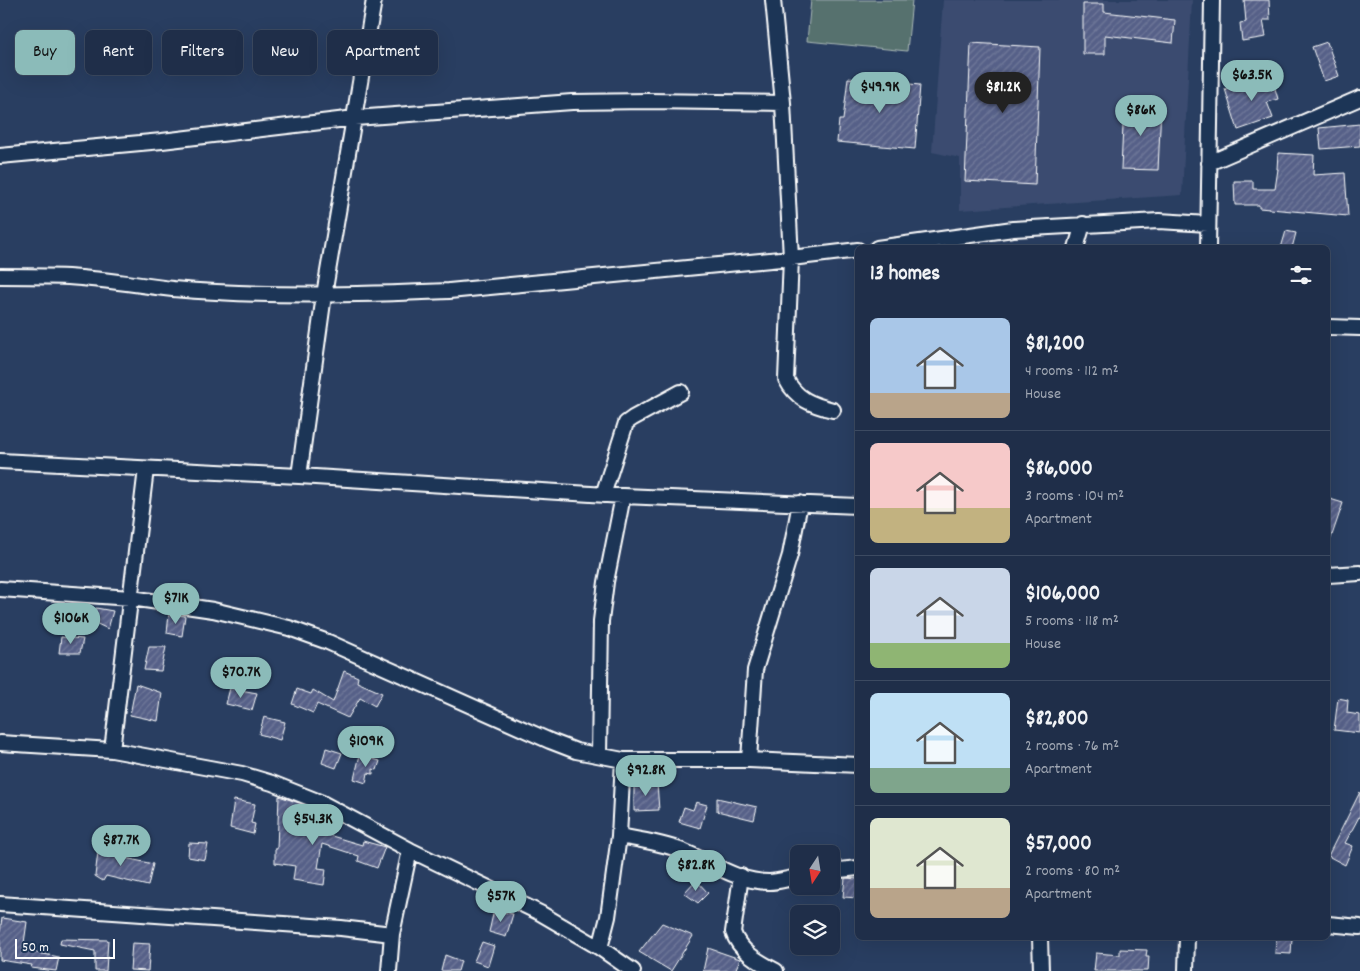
<!DOCTYPE html>
<meta charset="utf-8">
<style>
body{margin:0;font-family:Dekko,sans-serif;background:#2c3a53;color:#f1f3f6;height:100vh;display:flex;flex-direction:column;font-size:19px;white-space:nowrap}
*{box-sizing:border-box;margin:0}
p{font-size:16px;color:#a1a8b4}
.icon{flex:none;width:28px;height:28px;fill:none;stroke:currentColor;stroke-width:2;stroke-linecap:round;stroke-linejoin:round}
.map{position:relative;flex:1;overflow:hidden}
.side{position:absolute;left:855px;top:245px;width:475px;height:695px;display:flex;flex-direction:column;background:#1f2e49;border-radius:8px;box-shadow:0 5px 20px #0002,0 0 0 1px #3c4a61}
.side>*{flex:none}
.top-card{position:absolute;left:15px;top:30px;width:475px;height:45px;display:flex;gap:10px}
.needle{width:32px;rotate:192deg}
.fabs{position:absolute;left:790px;top:845px;display:grid;gap:10px}
.fabs a{display:grid;place-items:center;width:50px;height:50px;border-radius:8px;background:#1f2e49;box-shadow:0 5px 20px #0002,0 0 0 1px #3c4a61;font-size:25px}
.scale{position:absolute;left:15px;bottom:12px;width:100px;box-sizing:border-box;padding-left:5px;border:2px solid #fff;border-top:0;font-size:14px;line-height:18px;white-space:nowrap;color:#fff;-webkit-text-stroke:4px #1d3557;paint-order:stroke}
.price{position:absolute;translate:-50% -42px;padding:0 11px;border-radius:18px;background:#8bbbb9;color:#111;font-size:16px;line-height:32px;filter:drop-shadow(0 1px 2px #0008)}
.price::after{content:'';position:absolute;left:50%;top:30px;width:15px;height:11px;margin-left:-8px;background:inherit;clip-path:polygon(0 0,100% 0,50% 100%)}
.price.selected{background:#222;color:#fff}
ul{padding:0;list-style:none}
li{display:flex;align-items:center;gap:15px;height:125px;padding:0 15px}
li+li{border-top:1px solid #3c4a61}
li span{display:grid;place-items:center;flex:none;width:140px;height:100px;border-radius:8px;color:#555}
li>.icon{margin-inline-start:auto}
span .icon{width:60px;height:60px;fill:#fffc;stroke-width:1}
li b{font-size:21px}
h2{display:flex;justify-content:space-between;align-items:center;height:60px;padding:0 15px;font-size:21px}
.pill{padding:0 18px;border-radius:8px;background:#1f2e49;box-shadow:0 5px 20px #0002,0 0 0 1px #3c4a61;font-size:18px;line-height:45px}
.pill.selected{background:#8bbbb9;color:#111}
.map>svg:first-child{display:block}
.built{fill:#3b4c70}
.green{fill:#56716e;stroke:#aab8b6}
.building{fill:url(#building-hatch);stroke:#fff}
.lines{fill:none;stroke-linecap:round;stroke-linejoin:round}
.street-casing{stroke:#fff;stroke-width:18}
.street{stroke:#1d3557;stroke-width:14}
</style>
<div class="map">
<svg width="1360" height="971" viewBox="0 0 1360 971">
<defs>
<pattern id="building-hatch" width="6" height="6" patternUnits="userSpaceOnUse" patternTransform="scale(1.25)"><rect width="6" height="6" fill="#576188"/><path d="M-1 1l2-2M0 6l6-6M5 7l2-2" fill="none" stroke="#70799a"/></pattern>
</defs>
<rect width="100%" height="100%" fill="#293e61"/>
<filter id="ink" filterUnits="userSpaceOnUse"><feTurbulence type="fractalNoise" baseFrequency=".02" numOctaves="2"/><feDisplacementMap in="SourceGraphic" scale="10" xChannelSelector="R" yChannelSelector="G"/><feConvolveMatrix kernelMatrix="1 2 1 2 8 2 1 2 1" color-interpolation-filters="sRGB"/></filter>
<g filter="url(#ink)">
<!-- built -->
<path class="built" d="M943,0H1192L1182,195L960,210V158L932,152Z"/>
<!-- green -->
<path class="green" d="M811,0H912L907,51L807,41Z"/>
<!-- building -->
<path class="building" d="M1244,0H1269L1270,20H1263L1266,37L1242,41L1240,23L1246,22Z
M1083,4H1104V12L1175,20L1173,43L1105,35V54H1083Z
M1327,42L1339,76L1324,81L1312,47Z
M971,43L1040,47L1035,185L965,181Z
M848,78L920,85L915,149L837,142L839,120H843Z
M1272,78L1278,99L1267,102L1273,118L1238,130L1225,89L1260,80V81Z
M1124,104L1161,106L1158,170L1121,169Z
M1360,124V146L1321,149L1319,128Z
M1278,153L1314,155L1313,175L1345,173L1348,216L1259,208V205H1235L1234,181H1253V189H1275L1278,169H1277Z
M1286,231L1296,233L1292,248H1281Z
M1330,499L1343,503L1329,544L1328,543V506Z
M96,608L113,611L108,629L93,622Z
M169,614L185,616L182,636L167,633Z
M61,637L83,639L80,653H59Z
M149,647H166L161,671L144,670Z
M344,671L358,677L357,682L382,693L375,706L360,698L348,718L317,704L313,713L292,704L297,689L311,694L313,690L333,702Z
M136,684L162,693L158,721L130,715Z
M230,688L257,693L252,710L226,704Z
M1338,698L1348,700L1347,713L1360,715V733L1334,730Z
M264,717L285,722L280,740L259,734Z
M326,748L342,753L336,768L322,763Z
M360,755L380,761L377,770L373,769V774L368,773L366,783L354,779Z
M657,783L659,810L634,811V784Z
M1360,792V815L1345,843L1353,846L1345,865L1328,856Z
M279,796L302,804L299,829L325,830V834L362,845L363,841L385,847L377,868L358,861L359,856L322,844L318,868L326,869L324,885L293,880L295,866L275,863V849H277Z
M717,798L757,807L754,820L717,811Z
M234,800L255,804L251,823L255,824L253,834L230,828Z
M696,802L707,805L700,828L679,822L684,807L693,810Z
M189,843L208,844L205,860L188,857Z
M99,844L118,849L116,856L153,864L148,886L106,876L103,881L95,876Z
M845,878L858,879V898L843,897Z
M696,880L708,893L698,903L684,893Z
M494,910L513,914L506,937L489,932Z
M2,918L27,922L23,950L59,957L56,971L31,968L32,965L0,960V932Z
M662,923L693,936L671,971L639,952Z
M1276,938H1292L1291,954L1275,953Z
M61,939L108,940L106,971H95V951L60,944Z
M482,942L494,946L488,966L474,961Z
M132,943L150,944L148,971L130,970Z
M708,948L740,959L735,971H703Z
M1120,949L1147,950L1146,956H1149L1148,971H1094L1096,953L1120,955Z
M445,955L461,961L458,971H441Z"/>
<g class="lines">
<defs>
<path id="street" d="M773,0L783,103L791,258L786,379C796,399 812,405 833,410
M0,156L162,141L355,118L572,102L648,101L783,103
M1209,163L1360,98
M877,248L1013,229L1159,221L1208,224
M1076,248L1083,224
M1208,248L1212,0
M0,276C23,276 45,276 68,277C103,279 138,285 173,289C265,297 357,295 449,291L791,258L858,250
M1328,327L1360,328
M0,461L299,476L623,496L858,506
M299,476L324,295L374,0
M603,495L626,423L633,418L681,392
M1328,575L1360,573
M0,589L131,598L213,610L289,628L328,642L550,741L576,751L623,760H749L858,765
M0,743L112,750L242,774L272,783L320,802L410,850L540,913L600,948L633,971
M112,750L146,469
M599,755L601,621L606,582L623,496
M749,760L755,670L790,555L800,503
M619,836C641,840 662,843 683,851C710,862 738,882 769,882C779,882 789,878 799,877
M831,871L858,868
M741,876L733,932C739,951 759,962 776,971
M0,904L341,928L392,934
M1328,924L1360,927
M1040,938L1041,971
M600,948L608,917L619,836L623,760
M389,971L392,934L410,850
M1186,971L1187,938"/>
</defs>
<!-- street casing -->
<use href="#street" class="street-casing"/>
<!-- street -->
<use href="#street" class="street"/>
</g>
</g>
</svg>
<div class="fabs">
<a><svg class="needle" viewBox="-14 -14 28 28"><path d="M0-13l5 13h-10z" fill="#e53935"/><path d="M0 13l5-13h-10z" fill="#a1a8b4"/></svg></a>
<a><svg class="icon" aria-label="layers" viewBox="0 0 24 24"><path d="M12 4l9 5-9 5-9-5zM3 14l9 5 9-5"/></svg></a>
</div>
<div class="scale">50 m</div>
<b class="price" style="left:1252px;top:102px">$63.5K</b>
<b class="price" style="left:880px;top:114px">$49.9K</b>
<b class="price selected" style="left:1003px;top:114px">$81.2K</b>
<b class="price" style="left:1141px;top:137px">$86K</b>
<b class="price" style="left:176px;top:625px">$71K</b>
<b class="price" style="left:71px;top:645px">$106K</b>
<b class="price" style="left:241px;top:699px">$70.7K</b>
<b class="price" style="left:366px;top:768px">$109K</b>
<b class="price" style="left:646px;top:797px">$92.8K</b>
<b class="price" style="left:313px;top:846px">$54.3K</b>
<b class="price" style="left:121px;top:867px">$87.7K</b>
<b class="price" style="left:696px;top:892px">$82.8K</b>
<b class="price" style="left:501px;top:923px">$57K</b>
<div class="top-card">
<a class="pill selected">Buy</a>
<a class="pill">Rent</a>
<a class="pill">Filters</a>
<a class="pill">New</a>
<a class="pill">Apartment</a>
</div>
<section class="side">
<h2>13 homes<svg class="icon" aria-label="filters" viewBox="0 0 24 24"><path d="M4 7h16M4 17h16"/><circle cx="9" cy="7" r="2"/><circle cx="15" cy="17" r="2"/></svg></h2>
<ul>
<li><span style="background:linear-gradient(#a9c7e8 75%,#b9a48a 0)"><svg class="icon" aria-label="home" viewBox="0 0 24 24"><path d="M3 11l9-7 9 7M6 9v11h12V9"/></svg></span><div><b>$81,200</b><p>4 rooms · 112 m²</p><p>House</p></div></li>
<li><span style="background:linear-gradient(#f6c9c9 65%,#c2b280 0)"><svg class="icon" aria-label="home" viewBox="0 0 24 24"><path d="M3 11l9-7 9 7M6 9v11h12V9"/></svg></span><div><b>$86,000</b><p>3 rooms · 104 m²</p><p>Apartment</p></div></li>
<li><span style="background:linear-gradient(#c9d6e8 75%,#8fb573 0)"><svg class="icon" aria-label="home" viewBox="0 0 24 24"><path d="M3 11l9-7 9 7M6 9v11h12V9"/></svg></span><div><b>$106,000</b><p>5 rooms · 118 m²</p><p>House</p></div></li>
<li><span style="background:linear-gradient(#bfe0f5 75%,#7fa58c 0)"><svg class="icon" aria-label="home" viewBox="0 0 24 24"><path d="M3 11l9-7 9 7M6 9v11h12V9"/></svg></span><div><b>$82,800</b><p>2 rooms · 76 m²</p><p>Apartment</p></div></li>
<li><span style="background:linear-gradient(#dfe7d0 70%,#b9a48a 0)"><svg class="icon" aria-label="home" viewBox="0 0 24 24"><path d="M3 11l9-7 9 7M6 9v11h12V9"/></svg></span><div><b>$57,000</b><p>2 rooms · 80 m²</p><p>Apartment</p></div></li>
</ul>
</section>
</div>
